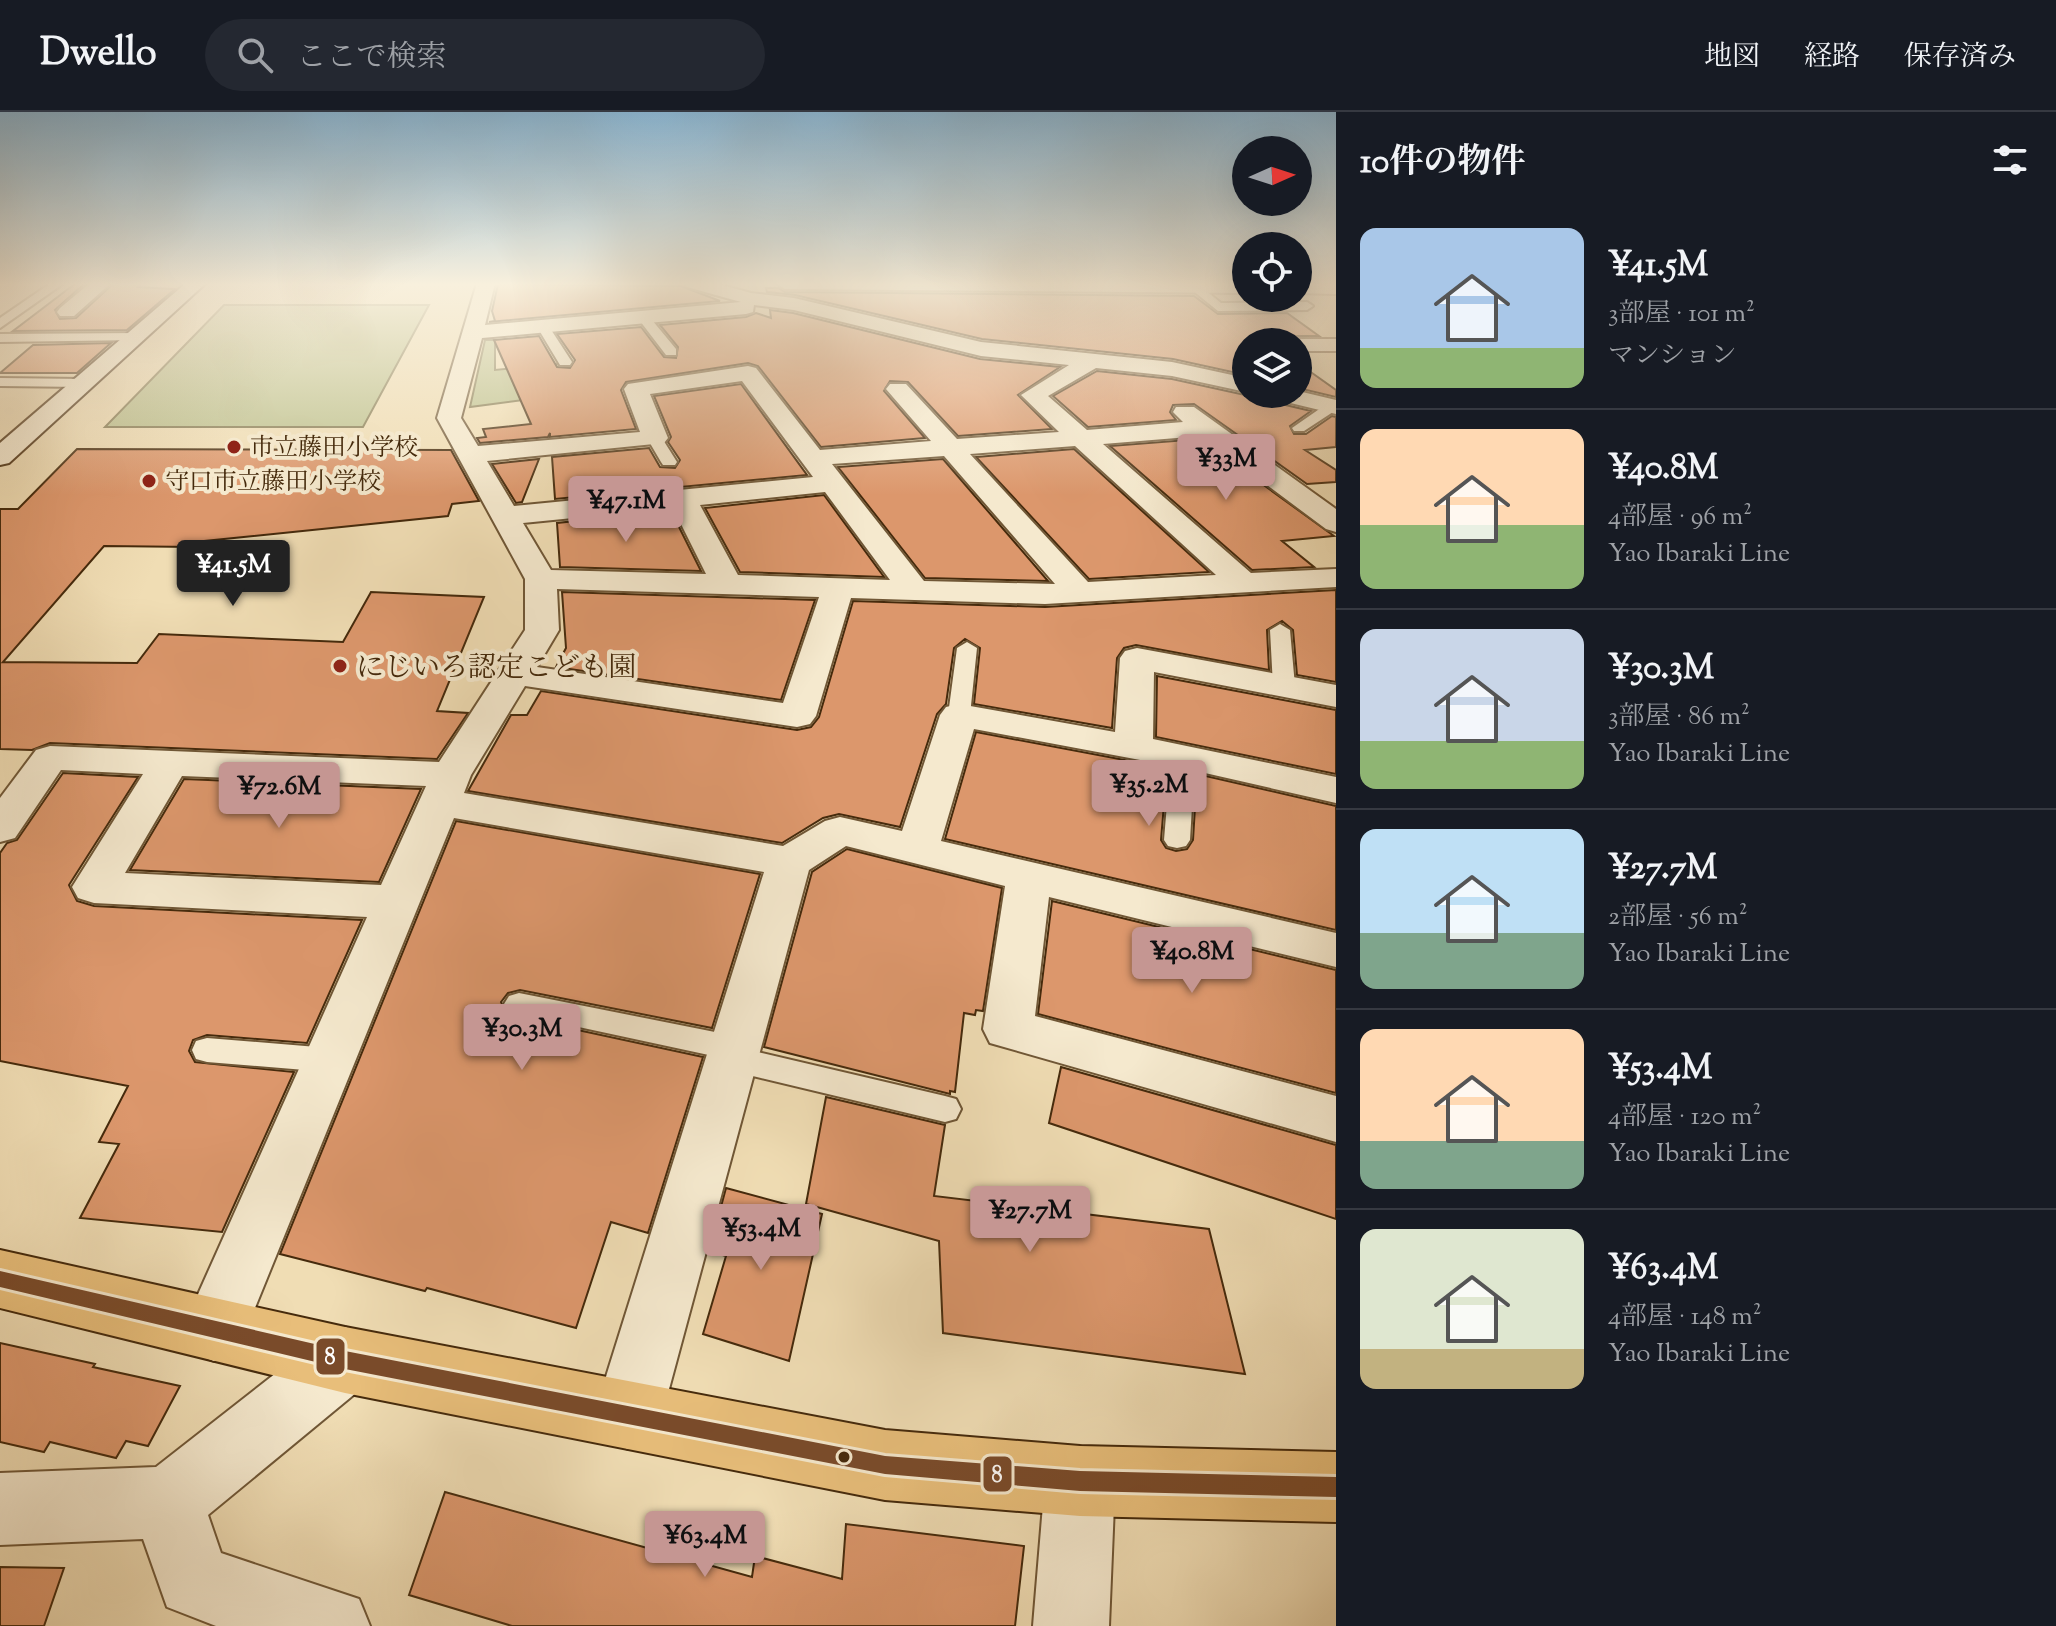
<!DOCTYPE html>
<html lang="ja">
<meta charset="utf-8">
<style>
body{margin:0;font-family:"Sorts Mill Goudy","Noto Serif JP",serif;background:#242831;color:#f1f3f6;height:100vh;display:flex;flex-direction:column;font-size:30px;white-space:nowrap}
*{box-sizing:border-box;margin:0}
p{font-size:26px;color:#9ea1a6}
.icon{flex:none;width:44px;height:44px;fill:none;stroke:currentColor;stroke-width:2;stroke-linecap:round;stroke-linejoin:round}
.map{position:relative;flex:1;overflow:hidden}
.drawer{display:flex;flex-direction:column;background:#171b24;width:720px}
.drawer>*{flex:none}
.needle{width:52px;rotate:87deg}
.fabs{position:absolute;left:1232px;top:24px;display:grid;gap:16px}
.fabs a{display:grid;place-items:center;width:80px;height:80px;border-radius:50%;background:#171b24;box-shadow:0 8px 32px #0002;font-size:40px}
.price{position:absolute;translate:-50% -68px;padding:0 18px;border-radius:8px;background:#c59692;color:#111;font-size:26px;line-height:52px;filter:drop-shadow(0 2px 4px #0008)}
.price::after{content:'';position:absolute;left:50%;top:48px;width:24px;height:18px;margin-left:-12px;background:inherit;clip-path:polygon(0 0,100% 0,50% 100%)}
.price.selected{background:#222;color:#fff}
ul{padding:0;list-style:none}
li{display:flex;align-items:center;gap:24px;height:200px;padding:0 24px}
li+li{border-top:2px solid #363941}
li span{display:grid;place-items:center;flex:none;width:224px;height:160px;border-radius:16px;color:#555}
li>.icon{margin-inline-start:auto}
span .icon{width:96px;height:96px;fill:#fffc;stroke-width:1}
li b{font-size:34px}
h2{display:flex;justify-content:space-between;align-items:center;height:96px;padding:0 24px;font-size:34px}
header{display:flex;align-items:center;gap:48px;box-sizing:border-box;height:112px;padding:0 40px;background:#171b24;border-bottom:2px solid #363941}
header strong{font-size:38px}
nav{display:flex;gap:44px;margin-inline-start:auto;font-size:28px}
.search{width:560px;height:72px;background:#242831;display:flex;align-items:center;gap:20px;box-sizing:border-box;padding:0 28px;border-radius:44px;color:#9ea1a6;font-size:30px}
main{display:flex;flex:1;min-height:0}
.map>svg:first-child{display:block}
.green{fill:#bbc08c;stroke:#80754c;stroke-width:2}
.building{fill:#dc976c;stroke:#452a0c;stroke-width:2}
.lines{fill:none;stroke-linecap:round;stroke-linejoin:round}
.lane-casing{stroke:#705736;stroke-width:4}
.street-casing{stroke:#705736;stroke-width:4}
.secondary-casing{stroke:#452a0c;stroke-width:4}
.primary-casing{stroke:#452a0c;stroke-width:4}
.lane{fill:#f5e9ce;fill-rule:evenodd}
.street{fill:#f5e9ce;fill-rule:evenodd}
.secondary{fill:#f5e9ce;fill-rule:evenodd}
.primary{fill:#e8be7a;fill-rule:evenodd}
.bus-1-casing{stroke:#f5e9ce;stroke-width:6}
.bus-1{fill:#7a4b2a;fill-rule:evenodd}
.poi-dot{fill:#8f2418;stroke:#f5e9ce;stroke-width:3}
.bus-dot{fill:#452a0c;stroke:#f5e9ce;stroke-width:3}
.labels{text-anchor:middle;stroke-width:8;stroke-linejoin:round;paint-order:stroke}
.far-poi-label{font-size:24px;fill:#452a0c;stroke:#f5e9ce;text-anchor:start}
.poi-label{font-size:28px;fill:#452a0c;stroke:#f5e9ce;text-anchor:start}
.line-badge{stroke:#f5e9ce;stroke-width:3}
.badge-label{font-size:22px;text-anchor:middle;font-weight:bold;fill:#fff}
</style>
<header>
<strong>Dwello</strong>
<div class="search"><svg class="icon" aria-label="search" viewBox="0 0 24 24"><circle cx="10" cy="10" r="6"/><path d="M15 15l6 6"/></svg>ここで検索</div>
<nav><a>地図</a><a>経路</a><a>保存済み</a></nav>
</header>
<main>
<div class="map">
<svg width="1336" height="1514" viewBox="0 0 1336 1514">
<rect width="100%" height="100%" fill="#f0ddb4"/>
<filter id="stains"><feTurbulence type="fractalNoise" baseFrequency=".0025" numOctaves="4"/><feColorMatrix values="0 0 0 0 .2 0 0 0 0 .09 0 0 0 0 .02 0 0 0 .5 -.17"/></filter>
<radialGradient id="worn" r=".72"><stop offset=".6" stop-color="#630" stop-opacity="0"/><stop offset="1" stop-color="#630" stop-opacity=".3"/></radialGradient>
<!-- green -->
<path class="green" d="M224,193H429L363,315H105Z
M485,228H495V258L763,232L820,249L470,295Z"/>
<!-- building -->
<path class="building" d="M76,171H85L55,198L60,207L76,206L114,171H142L138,175L175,177L127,218L13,219Z
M498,172L681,174L720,189L489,210L495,209L492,199Z
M766,176H778L785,180L1194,184L1218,202L1287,201L1319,224H1297L1286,230H1246V263L1173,247L982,227L795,183L767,180Z
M770,198L793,201L980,247L1060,255L1018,283L1052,317L958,324L908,270L890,269L884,279L925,326L821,335L758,254L748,251L626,270L621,278L636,317L550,325V321L548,325L480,331L477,326L486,325L483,317L531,312L494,228L539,224L557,255L570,256L575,248L557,222L641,215L664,245L676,246L678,235L660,213L746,205L756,201L771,206Z
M111,231L77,261H0L33,233Z
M1298,251L1336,278V285L1298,276Z
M1097,259L1172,267L1245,283L1267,282L1273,290L1311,299L1290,314L1294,322H1306L1332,304L1336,305V335L1305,338L1336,358V370L1307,372L1194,292L1173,293L1170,300L1176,308L1088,315L1053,284Z
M741,272L807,363L555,387L552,345L649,336L660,355L675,356L680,348L668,330L671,325L654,284Z
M1200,327L1334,424L1282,429L1314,455L1252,458L1110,334Z
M77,337L451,338L479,389L452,392L448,404L195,430V435L104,434L3,550L137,551L159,522L343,530L371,480L484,485L437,599L468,601L437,647L50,631L32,638L0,637V397H18Z
M1074,337L1209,460L1089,467L976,345Z
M539,347L522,390L516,391L492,352Z
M943,347L1048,469L925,466L838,355Z
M824,383L884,465L740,460L705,396Z
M671,399L701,459L560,455L557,411Z
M1336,478V570L1297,563L1293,518L1282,509L1267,518L1269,558L1136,533L1124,536L1117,546L1112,616L974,592L980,536L965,527L954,536L946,592L937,602L900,715L839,702L823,706L782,731L468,679L511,603H527L541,579L797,618L811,615L819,605L853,489L1045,495Z
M562,480L815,488L781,588L556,555L566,536Z
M1157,564L1336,598V662L1156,625Z
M976,620L1167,656L1161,728L1166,736L1176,739L1187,737L1193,728L1197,662L1336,694V818L945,727Z
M63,661L138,665L69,773L77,789L94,794L362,808L307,931L207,923L193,928L189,939L195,950L294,960L222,1120L80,1106L119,1032L99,1030L128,974L0,949V741L7,731L17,728Z
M184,667L421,677L379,770L130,758Z
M456,709L760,762L712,916L520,878L508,881L501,890L508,903L703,945L648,1121L611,1110L576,1216L427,1176L425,1179L280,1142Z
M847,737L1002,776L983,899L976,898L975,903L964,901L955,980L950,979V982L764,935L812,760Z
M1052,789L1336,858V981L1038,902Z
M1061,955L1336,1033V1107L1049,1011Z
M826,985L945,1013L934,1084L1209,1117L1245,1262L943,1221L939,1129L806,1092Z
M726,1076L822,1102L789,1249L703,1222L726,1144L709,1139Z
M0,1231L95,1252L93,1255L180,1274L148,1334L126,1329L116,1346L50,1330L44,1340L0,1330Z
M445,1380L752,1465L755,1444L842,1467L846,1412L1024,1434L1015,1514H512L409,1483Z
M0,1455L64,1456L44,1514H0Z"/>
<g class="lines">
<defs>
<path id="lane" d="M51,171H64L0,216V206Z
M1191,173H1199L1221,191L1307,190L1313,194L1307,198L1218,199L1191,177Z
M639,202H647L676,237V243H666L637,205Z
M538,210H546L572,250L570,253H560L536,213Z
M141,221L143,224L137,228L0,230V222Z
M0,266L84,267L91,271L84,275L0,274Z
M1336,290V298L1304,319H1294L1292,316L1328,291Z
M655,321L660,323L677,350L675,353H663L661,350L647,326Z
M1280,512L1290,518L1295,574L1284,580L1273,574L1270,518Z
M967,530L977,536L970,603L959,610L948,603L957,536Z
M1183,637L1191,639L1195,644L1190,728L1186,734L1177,736L1168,734L1164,728L1171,644L1175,639Z
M519,881L735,924L746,927L749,938L945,984L956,987L961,997L956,1007L945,1010L732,959L721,956L718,945L509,900L504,892L509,884Z
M207,926L329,936L340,939L344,948L340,957L329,960L207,950L196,947L192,938L196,929Z"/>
<path id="street" d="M90,171H111L74,204H60L57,200L60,196Z
M477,171H495L485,213L741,190L687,175L685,171H715L751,181L794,186L981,230L1172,250L1246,266V280L1172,264L1096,256L1048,284L1087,318L1183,310L1173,300L1176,295H1194L1336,397V420L1326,417L1201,324L1103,332L1251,461L1336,457V475L1045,492L851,486L816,604L810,612L797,615L525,574L471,663L464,681L783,734L825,709L840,705L902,719L940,603L946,595L959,592L1115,620L1120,546L1125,539L1137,536L1336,573V595L1154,560L1153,627L1336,665V691L1183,656L974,617L941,729L1336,821V855L1049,785L1035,904L1336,984V1030L990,931L983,917L1005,774L846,734L809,758L662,1303L652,1327L628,1337L604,1327L594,1303L764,760L454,706L237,1240L214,1249L191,1240L182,1218L367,805L94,791L78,786L72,775L143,662L61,658L15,726L0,730V686L36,638L50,634L439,650L525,518V467L437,306ZM754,193L794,198L981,244L1069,253L1021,283L1059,320L957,327L906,272H890L886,277L931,329L820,338L756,256L748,254L628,272L624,277L640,320L478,334L461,306L482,226L746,202L753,200ZM742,269L813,365L514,394L487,349L664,331L668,326L650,282ZM1075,334L1216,463L1088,470L970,342ZM944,344L1055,472L924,469L832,352ZM825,380L890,468L738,463L700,393ZM673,396L706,462L551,458L523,411ZM557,477L819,485L783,591L537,555L559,518ZM182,664L426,674L381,773L125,761Z
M776,171H1246V181L785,177Z
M1298,171H1336V182L1298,181Z
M1298,227H1336V239H1298V230H1289Z
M1298,279L1336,288V302L1274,287L1270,282H1298Z
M345,1215L368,1225L378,1248L368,1271L208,1403L221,1441L359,1487L370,1514H216L167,1495L143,1427L0,1433V1361L156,1355L322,1225Z
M1080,1334L1105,1344L1115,1369L1109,1514H1033L1045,1369L1055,1344Z"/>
<path id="secondary" d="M186,171H206L9,351L0,353V331Z"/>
<path id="primary" d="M0,1138L345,1215L885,1318L1080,1334L1336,1340V1410L1080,1404L885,1388L345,1281L0,1196Z"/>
</defs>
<!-- lane casing -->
<use href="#lane" class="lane-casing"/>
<!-- street casing -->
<use href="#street" class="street-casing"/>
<!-- secondary casing -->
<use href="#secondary" class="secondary-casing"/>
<!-- primary casing -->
<use href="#primary" class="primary-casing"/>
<!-- lane -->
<use href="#lane" class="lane"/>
<!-- street -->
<use href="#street" class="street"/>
<!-- secondary -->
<use href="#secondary" class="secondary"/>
<!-- primary -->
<use href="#primary" class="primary"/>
<defs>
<path id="bus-1" d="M0,1159L345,1239L885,1344L1080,1359L1336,1365V1385L1080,1379L885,1362L345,1257L0,1175Z"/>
</defs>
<!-- bus-1 casing -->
<use href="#bus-1" class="bus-1-casing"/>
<!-- bus-1 -->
<use href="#bus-1" class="bus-1"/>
</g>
<!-- sky -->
<linearGradient id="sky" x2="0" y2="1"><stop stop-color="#89b6d4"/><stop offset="0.45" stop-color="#f8f0dd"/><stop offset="1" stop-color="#f8f0dd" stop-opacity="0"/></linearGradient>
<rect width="1336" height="383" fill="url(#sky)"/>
<!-- markers -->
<g class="poi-dot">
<circle cx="234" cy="335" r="8"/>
<circle cx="149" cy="369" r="8"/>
<circle cx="340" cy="554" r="8"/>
</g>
<circle class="bus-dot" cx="844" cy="1345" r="7"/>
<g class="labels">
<!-- far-poi labels -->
<g class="far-poi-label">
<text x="250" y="343">市立藤田小学校</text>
<text x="165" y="377">守口市立藤田小学校</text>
</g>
<!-- poi labels -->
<g class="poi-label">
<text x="356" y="564">にじいろ認定こども園</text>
</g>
</g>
<g class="line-badge">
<rect x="315" y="1225" width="31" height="39" rx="8" fill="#7a4b2a"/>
<rect x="982" y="1343" width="31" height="38" rx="8" fill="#7a4b2a"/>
</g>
<g class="badge-label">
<text x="330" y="1252">8</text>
<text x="997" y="1370">8</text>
</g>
<rect width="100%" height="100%" filter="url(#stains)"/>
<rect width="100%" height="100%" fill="url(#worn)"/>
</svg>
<div class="fabs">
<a><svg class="needle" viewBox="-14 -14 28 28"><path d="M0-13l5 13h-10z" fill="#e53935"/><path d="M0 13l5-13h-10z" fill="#9ea1a6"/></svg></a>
<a><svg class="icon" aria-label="locate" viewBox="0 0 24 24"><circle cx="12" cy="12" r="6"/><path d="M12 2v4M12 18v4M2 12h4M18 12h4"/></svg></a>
<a><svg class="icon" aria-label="layers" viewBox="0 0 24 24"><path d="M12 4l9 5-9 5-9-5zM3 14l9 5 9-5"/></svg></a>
</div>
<b class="price" style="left:1226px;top:390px">¥33M</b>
<b class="price" style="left:626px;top:432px">¥47.1M</b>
<b class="price selected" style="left:233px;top:496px">¥41.5M</b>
<b class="price" style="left:1149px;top:716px">¥35.2M</b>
<b class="price" style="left:279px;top:718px">¥72.6M</b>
<b class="price" style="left:1192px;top:883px">¥40.8M</b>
<b class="price" style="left:522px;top:960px">¥30.3M</b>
<b class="price" style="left:1030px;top:1142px">¥27.7M</b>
<b class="price" style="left:761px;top:1160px">¥53.4M</b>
<b class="price" style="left:705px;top:1467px">¥63.4M</b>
</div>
<section class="drawer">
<h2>10件の物件<svg class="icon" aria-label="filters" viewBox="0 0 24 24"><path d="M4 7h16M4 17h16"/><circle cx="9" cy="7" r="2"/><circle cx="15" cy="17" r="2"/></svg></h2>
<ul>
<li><span style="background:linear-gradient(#a9c7e8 75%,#8fb573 0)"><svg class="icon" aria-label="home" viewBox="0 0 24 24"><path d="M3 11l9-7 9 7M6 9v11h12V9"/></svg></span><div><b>¥41.5M</b><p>3部屋 · 101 m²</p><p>マンション</p></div></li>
<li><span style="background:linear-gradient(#ffd9b3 60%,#8fb573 0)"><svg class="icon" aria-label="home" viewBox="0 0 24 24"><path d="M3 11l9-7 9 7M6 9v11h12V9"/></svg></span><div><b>¥40.8M</b><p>4部屋 · 96 m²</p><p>Yao Ibaraki Line</p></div></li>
<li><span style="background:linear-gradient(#c9d6e8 70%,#8fb573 0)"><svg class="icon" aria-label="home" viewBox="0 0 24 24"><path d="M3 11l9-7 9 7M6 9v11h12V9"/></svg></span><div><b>¥30.3M</b><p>3部屋 · 86 m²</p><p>Yao Ibaraki Line</p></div></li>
<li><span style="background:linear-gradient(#bfe0f5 65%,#7fa58c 0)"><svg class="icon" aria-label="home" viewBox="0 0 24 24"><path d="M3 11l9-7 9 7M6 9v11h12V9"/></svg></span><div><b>¥27.7M</b><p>2部屋 · 56 m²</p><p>Yao Ibaraki Line</p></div></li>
<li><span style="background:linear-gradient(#ffd9b3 70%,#7fa58c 0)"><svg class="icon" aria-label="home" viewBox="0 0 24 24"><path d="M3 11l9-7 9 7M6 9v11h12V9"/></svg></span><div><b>¥53.4M</b><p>4部屋 · 120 m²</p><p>Yao Ibaraki Line</p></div></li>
<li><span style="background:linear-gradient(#dfe7d0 75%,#c2b280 0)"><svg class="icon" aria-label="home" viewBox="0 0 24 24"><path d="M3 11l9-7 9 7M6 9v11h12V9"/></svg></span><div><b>¥63.4M</b><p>4部屋 · 148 m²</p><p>Yao Ibaraki Line</p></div></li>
</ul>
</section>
</main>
